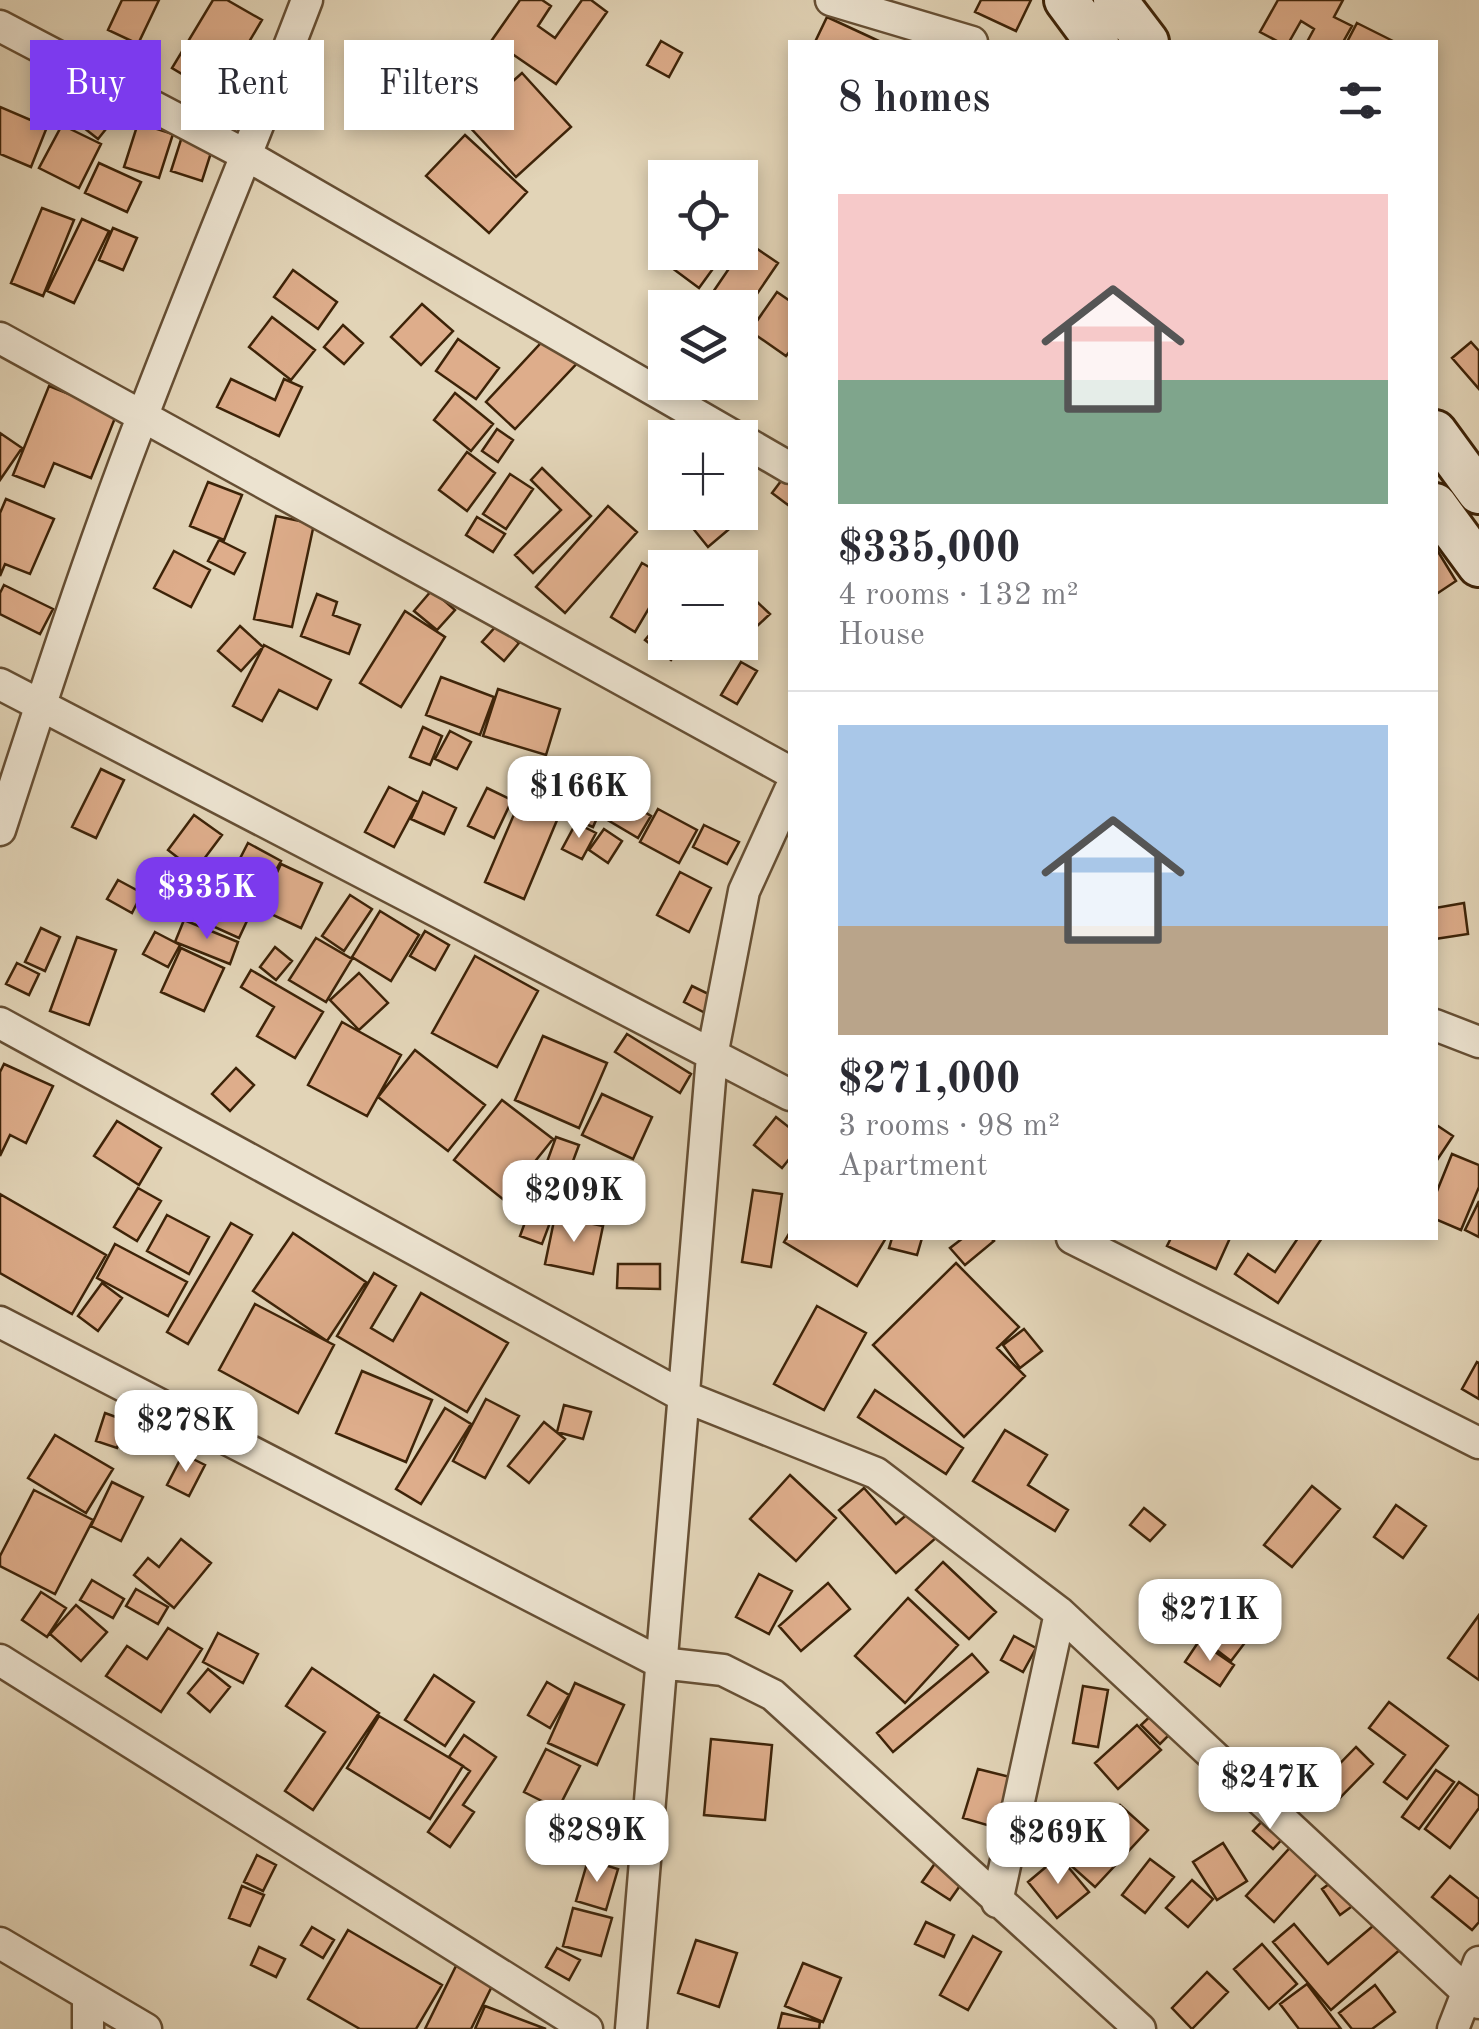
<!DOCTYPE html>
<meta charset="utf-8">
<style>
body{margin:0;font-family:"Old Standard TT",serif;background:#f7f7f7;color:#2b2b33;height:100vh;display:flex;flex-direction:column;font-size:38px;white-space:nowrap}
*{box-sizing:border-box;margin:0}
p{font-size:32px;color:#7c7c81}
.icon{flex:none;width:55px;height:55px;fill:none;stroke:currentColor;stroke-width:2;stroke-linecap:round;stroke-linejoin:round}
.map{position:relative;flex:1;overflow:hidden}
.side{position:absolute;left:788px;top:40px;width:650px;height:1200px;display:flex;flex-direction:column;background:#fff;border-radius:0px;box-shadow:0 5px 15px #0003}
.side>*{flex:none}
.banner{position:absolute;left:30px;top:40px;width:608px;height:90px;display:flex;gap:20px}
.controls{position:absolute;left:648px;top:160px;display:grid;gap:20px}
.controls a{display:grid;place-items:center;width:110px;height:110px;border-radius:0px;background:#fff;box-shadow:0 5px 15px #0003;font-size:50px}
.price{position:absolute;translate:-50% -85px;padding:0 22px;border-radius:20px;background:#fff;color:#222;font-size:32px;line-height:65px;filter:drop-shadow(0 2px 5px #0008)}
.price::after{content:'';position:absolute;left:50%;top:60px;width:30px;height:22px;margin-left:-15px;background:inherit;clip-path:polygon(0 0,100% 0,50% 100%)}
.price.selected{background:#7c3aed;color:#fff}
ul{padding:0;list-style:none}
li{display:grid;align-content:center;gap:20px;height:530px;padding:0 50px}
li+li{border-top:2px solid #e1e1e2}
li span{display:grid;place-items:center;height:310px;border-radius:0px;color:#555}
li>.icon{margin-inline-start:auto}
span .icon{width:180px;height:180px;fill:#fffc;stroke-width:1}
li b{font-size:42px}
h2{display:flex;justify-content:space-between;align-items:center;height:120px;padding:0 50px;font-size:42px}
.chip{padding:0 35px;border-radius:0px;background:#fff;box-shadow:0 5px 15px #0003;font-size:35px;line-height:90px}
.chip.selected{background:#7c3aed;color:#fff}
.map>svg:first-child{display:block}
.building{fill:#dead8b;stroke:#3d2308;stroke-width:2.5}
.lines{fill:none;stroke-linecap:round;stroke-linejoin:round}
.minor-casing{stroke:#664f34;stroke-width:35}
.secondary-casing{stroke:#3d2308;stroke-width:48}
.minor{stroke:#ece3d0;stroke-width:30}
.secondary{stroke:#ece3d0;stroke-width:42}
</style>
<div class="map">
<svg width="1479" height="2029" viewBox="0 0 1479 2029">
<rect width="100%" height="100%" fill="#e2d4b7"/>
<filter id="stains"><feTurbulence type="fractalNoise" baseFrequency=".002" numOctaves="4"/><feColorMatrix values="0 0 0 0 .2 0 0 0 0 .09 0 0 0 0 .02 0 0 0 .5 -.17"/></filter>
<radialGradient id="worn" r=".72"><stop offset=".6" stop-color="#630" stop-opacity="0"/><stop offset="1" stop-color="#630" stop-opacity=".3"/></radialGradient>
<!-- building -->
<path class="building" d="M122,0H159L138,44L108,30Z
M213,0H227L262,20L240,57L217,43L207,60L235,76L222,98L172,68Z
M520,0H542L551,6L538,26L555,38L582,0H591L607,12L556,84L492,40Z
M981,0H1031L1016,31L975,12Z
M1278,0H1343L1334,17L1352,26L1343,42H1307L1314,29L1301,21L1289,42H1279L1260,32Z
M827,17L881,42H815Z
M1357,23L1395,42H1347Z
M661,41L682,53L669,77L647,65Z
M370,63L406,96L392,111L356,77Z
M522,73L571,127L516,177L466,123Z
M95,104L114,119L98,139L79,124Z
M0,107L47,127L31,167L0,154Z
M138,123L173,134L159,178L124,167Z
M62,125L101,144L79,188L39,168Z
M185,127L216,137L202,181L171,171Z
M465,135L527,192L489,233L426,176Z
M99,163L141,182L127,212L85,193Z
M42,208L74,220L43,296L11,283Z
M82,219L109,231L74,303L47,291Z
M113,228L137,238L123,270L99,260Z
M747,242L778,263L742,316L740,308H729L711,295Z
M677,252H711L720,259L699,288L668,265Z
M293,270L337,302L318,329L274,297Z
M777,292L790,301V351L786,356L750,331Z
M422,304L453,331L421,365L391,337Z
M272,317L315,350L291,380L249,347Z
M343,325L363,343L344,364L324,347Z
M552,331L582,358L515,429L486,402Z
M458,339L499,368L476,399L436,371Z
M1471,342L1479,351V389L1452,358Z
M231,379L275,400L284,379L302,387L279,436L217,407Z
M49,386L117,413L91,478L54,463L44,487L13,475Z
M455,393L493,424L471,451L434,420Z
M497,429L513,440L498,462L482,451Z
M0,433L22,448L0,480Z
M467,452L495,473L467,511L439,490Z
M542,468L591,516L533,573L515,555L561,510L531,480Z
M790,469V502L788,505L772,493Z
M510,474L533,489L506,529L483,514Z
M208,482L242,495L224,540L190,526Z
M6,499L54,519L30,574L5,564L0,576V513Z
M608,506L637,532L565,613L536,587Z
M697,512H714L728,530L708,547L687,521Z
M276,516L314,524L292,627L254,619Z
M477,517L505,534L493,552L466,535Z
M219,540L245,553L234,574L208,561Z
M1437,550L1456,581L1435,595V551Z
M174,551L210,570L191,607L154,588Z
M642,563L665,576V581L635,632L611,617Z
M4,585L53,609L40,634L0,614V593Z
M432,590L455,610L437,630L414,611Z
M317,594L337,602L333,615L360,625L349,654L301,636Z
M754,599L770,614L755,628L740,613Z
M405,611L445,637L401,707L360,683Z
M665,616V642H685L671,660L645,640Z
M497,625L519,643L504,661L482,642Z
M240,626L263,647L241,671L218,651Z
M264,645L331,680L317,709L279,690L262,721L233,706Z
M741,662L757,671L737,704L721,695Z
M441,677L494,697L480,735L426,715Z
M498,689L560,709L546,755L483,736Z
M423,727L442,736L430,765L410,757Z
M450,731L471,742L457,769L435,759Z
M536,763L608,793L593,827L560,813L524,899L485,882Z
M101,769L124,780L96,838L72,827Z
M389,787L418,802L394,847L365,832Z
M487,788L512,800L494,838L468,826Z
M423,792L456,808L444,834L411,819Z
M620,797L651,816L638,838L606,819Z
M658,809L697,830L679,863L640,842Z
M194,815L222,835L195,871L168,850Z
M576,823L596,833L582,859L562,849Z
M704,825L739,842L727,864L693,847Z
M604,829L622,841L608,863L589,850Z
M248,843L281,861L264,892L232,874Z
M281,864L322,883L301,928L260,909Z
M680,872L711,888L689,932L657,915Z
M220,875L260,893L239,938L199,920Z
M118,880L142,893L132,913L107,899Z
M350,895L372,909L344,951L322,936Z
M1464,903L1468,934L1435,939V908Z
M380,911L419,935L391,981L352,957Z
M184,920L238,942L230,964L175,942Z
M41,928L60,937L45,971L25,962Z
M425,931L449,945L435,970L410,956Z
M155,932L180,945L168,967L143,954Z
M77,937L116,950L89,1025L50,1011Z
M316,938L352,959L326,1002L289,980Z
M275,947L292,961L276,980L260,967Z
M181,948L224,968L204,1011L161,992Z
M475,956L538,991L497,1067L432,1033Z
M17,963L39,974L29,995L6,984Z
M251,970L323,1012L295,1058L257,1036L274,1007L241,987Z
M359,973L388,1003L359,1030L330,1000Z
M692,986L721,1000L713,1017L684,1002Z
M342,1022L401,1055L367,1116L308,1085Z
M627,1034L691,1074L680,1093L615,1052Z
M543,1036L607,1063L579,1128L515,1100Z
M415,1050L485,1105L448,1151L378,1097Z
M4,1064L53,1086L26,1143L10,1135L0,1156V1072Z
M236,1068L254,1085L230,1111L212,1094Z
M602,1094L652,1117L633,1159L582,1135Z
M502,1100L553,1139L504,1200L454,1160Z
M776,1117L790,1128V1158L782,1168L754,1145Z
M117,1121L161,1148L139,1185L94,1156Z
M1435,1124L1453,1136L1435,1163Z
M556,1137L579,1145L542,1244L520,1236Z
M1452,1154L1479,1165V1187L1461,1230L1435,1219V1196Z
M138,1188L161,1201L137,1241L114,1227Z
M753,1190L782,1194L771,1267L742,1262Z
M0,1194L106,1255L72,1314L0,1273Z
M1479,1201V1237L1465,1230Z
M167,1215L209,1237L189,1274L147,1251Z
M555,1216L603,1226L593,1274L545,1264Z
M231,1223L252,1235L188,1344L167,1332Z
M790,1232V1238H886L857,1286L784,1242Z
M293,1233L366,1282L327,1341L253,1291Z
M892,1238H922L917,1255L889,1248Z
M963,1238H991L994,1241L965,1265L950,1248Z
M1171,1238H1230L1216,1269L1167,1246Z
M1298,1238H1322L1278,1303L1235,1274L1248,1254L1275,1272Z
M115,1244L187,1282L168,1316L97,1278Z
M956,1263L1019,1327L997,1348L1025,1376L964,1437L873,1345Z
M618,1264H660V1289L617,1288Z
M374,1273L396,1286L371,1328L393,1341L421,1293L508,1343L467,1412L337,1336Z
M102,1283L122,1298L98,1331L78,1316Z
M255,1304L334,1345L298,1413L219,1370Z
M817,1306L866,1333L824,1410L774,1384Z
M1024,1329L1042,1351L1020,1368L1003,1345Z
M1477,1362L1479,1363V1399L1462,1389Z
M362,1371L432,1400L406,1462L336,1433Z
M875,1390L963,1448L946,1474L858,1417Z
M486,1399L519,1416L485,1478L453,1461Z
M564,1405L591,1412L583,1439L557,1432Z
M445,1408L471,1424L421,1504L396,1489Z
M105,1413L127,1421L117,1448L96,1441Z
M544,1422L565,1439L529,1483L508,1466Z
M1005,1430L1047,1455L1028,1485L1068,1510L1055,1531L973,1481Z
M55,1435L113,1469L86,1513L28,1478Z
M183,1454L205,1465L189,1496L167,1485Z
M790,1475L836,1518L796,1561L750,1519Z
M112,1482L143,1497L121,1541L91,1526Z
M1312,1486L1340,1509L1292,1567L1264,1545Z
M864,1488L896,1524L912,1510L937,1537L896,1573L839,1510Z
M34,1490L93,1520L55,1594L0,1566V1556Z
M1396,1505L1426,1526L1403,1558L1374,1537Z
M1144,1508L1165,1525L1150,1541L1130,1525Z
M181,1539L211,1563L174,1608L134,1575L148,1558L159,1567Z
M943,1562L996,1612L969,1639L916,1590Z
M759,1574L792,1591L769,1634L736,1617Z
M92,1580L124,1599L113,1618L80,1600Z
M828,1583L850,1609L801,1651L779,1626Z
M1242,1584L1272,1607L1231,1661L1201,1638Z
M136,1589L168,1607L158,1624L126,1606Z
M41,1592L66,1608L47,1637L22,1620Z
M908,1598L958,1645L905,1703L855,1656Z
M76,1605L107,1632L81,1661L50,1634Z
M1479,1615V1680L1448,1658Z
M168,1628L202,1649L161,1712L106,1676L127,1646L147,1659Z
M218,1633L258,1654L243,1683L203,1662Z
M1014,1636L1036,1648L1023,1672L1001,1660Z
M1199,1641L1234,1665L1220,1686L1185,1662Z
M972,1654L988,1672L893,1752L877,1733Z
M312,1668L379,1713L313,1810L285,1791L325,1732L286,1706Z
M208,1669L230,1687L210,1712L188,1693Z
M434,1675L474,1702L445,1746L405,1720Z
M547,1682L569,1695L550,1728L528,1715Z
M575,1683L624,1705L597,1765L548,1743Z
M1083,1686L1108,1690L1098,1747L1073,1743Z
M1389,1702L1448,1746L1407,1799L1384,1782L1405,1755L1369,1728Z
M1162,1705L1180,1724L1160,1744L1141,1725Z
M379,1716L463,1766L430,1819L347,1768Z
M1137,1725L1161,1750L1118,1789L1095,1763Z
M464,1735L496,1757L463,1805L474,1812L450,1847L428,1832L470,1771L449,1757Z
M711,1739L772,1745L765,1820L704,1815Z
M1356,1747L1373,1764L1333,1805L1316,1788Z
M546,1749L580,1766L558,1809L524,1792Z
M978,1769L1018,1779L1004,1830L963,1818Z
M1436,1770L1454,1782L1419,1829L1402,1817Z
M1459,1782L1479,1796V1808L1450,1848L1425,1829Z
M1120,1805L1148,1830L1095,1887L1067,1862Z
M1268,1815L1288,1833L1273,1849L1253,1831Z
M1296,1841L1324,1866L1274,1922L1246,1896Z
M1223,1843L1247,1881L1217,1900L1193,1862Z
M945,1849L973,1867L950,1900L922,1882Z
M257,1855L276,1865L263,1891L244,1882Z
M1059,1856L1089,1892L1057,1918L1028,1882Z
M1150,1859L1174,1877L1145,1913L1122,1895Z
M588,1860L618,1869L606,1910L576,1901Z
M1340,1876L1358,1902L1340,1915L1322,1889Z
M1450,1876L1479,1899V1922L1472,1930L1432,1897Z
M1192,1880L1213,1899L1188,1927L1166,1908Z
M242,1886L264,1895L250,1926L229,1918Z
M573,1908L612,1918L601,1956L563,1946Z
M1380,1920L1403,1947L1331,2010L1273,1942L1294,1924L1328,1964Z
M926,1922L954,1935L944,1957L915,1944Z
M312,1927L334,1940L323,1958L301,1945Z
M348,1930L442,1985L416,2029H360L308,1999Z
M973,1936L1001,1952L968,2010L940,1995Z
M696,1940L737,1953L719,2007L678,1993Z
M1262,1944L1297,1984L1269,2009L1234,1969Z
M259,1947L285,1959L276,1977L251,1965Z
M557,1948L580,1960L569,1980L546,1967Z
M803,1963L841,1978L823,2022L785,2006Z
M456,1966L493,1984L471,2029H425Z
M1207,1972L1228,1992L1192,2029L1172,2008Z
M1307,1984L1341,2029H1299L1280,2004Z
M1375,1985L1395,2012L1372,2029H1352L1339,2013Z
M485,2006L546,2029H475Z
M782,2013L820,2022L819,2029H778Z"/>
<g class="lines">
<defs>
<path id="minor" d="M831,0L972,42
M0,26L248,156L737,438
M0,338L790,772
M740,439L790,468
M0,684L790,1095
M0,830C45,691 90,552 143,415C196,276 254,139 307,0
M0,1023L683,1396L876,1473L1060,1613L1479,2003
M1435,1025L1479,1042
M1072,1238L1479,1443
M0,1322L661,1663L723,1670L773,1695L1140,2029
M0,1660L587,2029
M997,1902L1060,1613
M0,1943L146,2029
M88,2029V1995
M631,2029L712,1056L744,891L790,790
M1453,2029L1479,1962"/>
<path id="secondary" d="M1066,0L1097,42
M1115,0L1147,42
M1435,432L1479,492
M1435,505L1479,565"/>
</defs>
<!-- minor casing -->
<use href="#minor" class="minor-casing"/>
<!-- secondary casing -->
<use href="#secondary" class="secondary-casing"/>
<!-- minor -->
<use href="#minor" class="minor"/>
<!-- secondary -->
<use href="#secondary" class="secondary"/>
</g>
<rect width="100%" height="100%" filter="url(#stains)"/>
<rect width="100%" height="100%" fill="url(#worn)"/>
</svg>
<div class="controls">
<a><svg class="icon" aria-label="locate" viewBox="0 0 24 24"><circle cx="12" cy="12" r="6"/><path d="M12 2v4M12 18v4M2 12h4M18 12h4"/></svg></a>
<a><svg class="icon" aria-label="layers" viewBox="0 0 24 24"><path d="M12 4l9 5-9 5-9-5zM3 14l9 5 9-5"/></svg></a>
<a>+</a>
<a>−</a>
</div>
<b class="price" style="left:579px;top:841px">$166K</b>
<b class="price selected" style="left:207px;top:942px">$335K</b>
<b class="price" style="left:574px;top:1245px">$209K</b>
<b class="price" style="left:186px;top:1475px">$278K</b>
<b class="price" style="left:1210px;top:1664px">$271K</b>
<b class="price" style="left:1270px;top:1832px">$247K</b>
<b class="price" style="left:597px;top:1885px">$289K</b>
<b class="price" style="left:1058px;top:1887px">$269K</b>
<div class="banner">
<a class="chip selected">Buy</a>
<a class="chip">Rent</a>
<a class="chip">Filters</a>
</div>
<section class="side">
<h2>8 homes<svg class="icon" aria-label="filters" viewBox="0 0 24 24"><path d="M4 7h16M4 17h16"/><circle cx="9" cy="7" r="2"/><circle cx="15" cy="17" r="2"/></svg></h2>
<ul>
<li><span style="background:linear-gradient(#f6c9c9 60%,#7fa58c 0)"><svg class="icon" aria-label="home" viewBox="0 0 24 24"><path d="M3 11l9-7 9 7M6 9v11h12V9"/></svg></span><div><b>$335,000</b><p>4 rooms · 132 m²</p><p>House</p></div></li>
<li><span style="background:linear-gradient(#a9c7e8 65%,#b9a48a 0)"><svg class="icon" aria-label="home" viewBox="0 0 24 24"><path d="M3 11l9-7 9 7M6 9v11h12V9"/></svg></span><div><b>$271,000</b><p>3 rooms · 98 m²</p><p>Apartment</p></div></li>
</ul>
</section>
</div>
